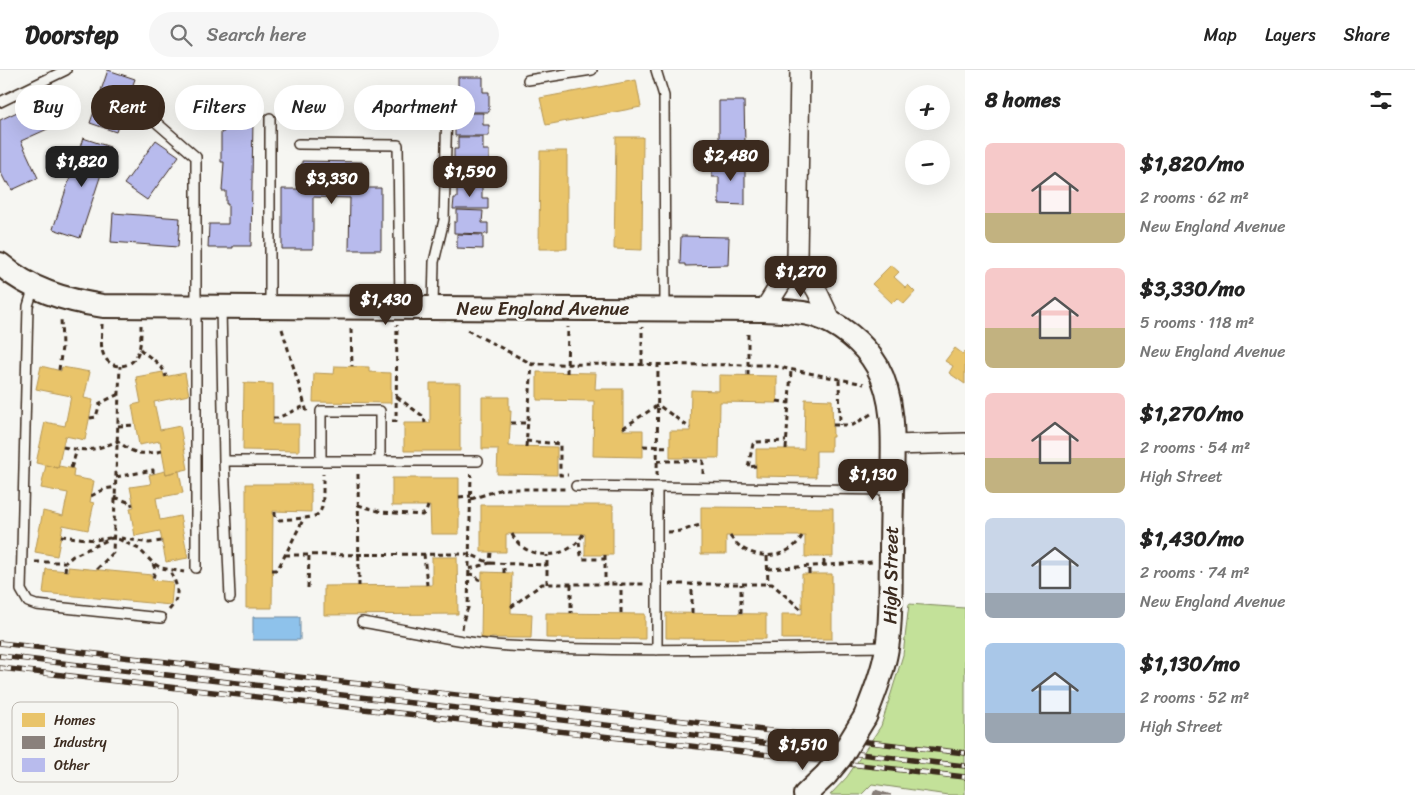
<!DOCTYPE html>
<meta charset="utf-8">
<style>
body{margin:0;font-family:Sriracha,sans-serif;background:#f6f6f6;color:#222;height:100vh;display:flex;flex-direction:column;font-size:19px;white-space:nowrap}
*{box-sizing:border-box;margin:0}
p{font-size:16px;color:#767676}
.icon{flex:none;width:28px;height:28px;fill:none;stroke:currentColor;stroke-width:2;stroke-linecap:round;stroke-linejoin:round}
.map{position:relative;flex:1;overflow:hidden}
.details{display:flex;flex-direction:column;background:#fff;width:450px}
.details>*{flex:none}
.guide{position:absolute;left:15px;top:15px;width:475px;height:45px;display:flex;gap:10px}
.fabs{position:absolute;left:905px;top:15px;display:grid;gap:10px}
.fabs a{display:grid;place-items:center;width:45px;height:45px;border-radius:50%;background:#fff;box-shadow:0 5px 20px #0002;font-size:25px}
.price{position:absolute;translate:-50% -42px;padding:0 11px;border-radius:10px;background:#3b2a1e;color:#fff;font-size:16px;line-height:32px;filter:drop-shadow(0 1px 2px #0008)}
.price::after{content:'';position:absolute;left:50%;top:30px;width:15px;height:11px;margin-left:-8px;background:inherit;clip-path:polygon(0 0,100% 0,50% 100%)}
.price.active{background:#222;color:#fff}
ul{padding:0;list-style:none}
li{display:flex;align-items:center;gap:15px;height:125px;padding:0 20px}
li span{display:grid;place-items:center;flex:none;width:140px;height:100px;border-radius:8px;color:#555}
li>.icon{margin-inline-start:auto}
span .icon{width:60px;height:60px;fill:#fffc;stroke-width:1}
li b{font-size:21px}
h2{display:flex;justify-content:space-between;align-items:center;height:60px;padding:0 20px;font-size:21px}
.tag{padding:0 18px;border-radius:22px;background:#fff;box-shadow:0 5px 20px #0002;font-size:18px;line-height:45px}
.tag.active{background:#3b2a1e;color:#fff}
header{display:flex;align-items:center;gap:30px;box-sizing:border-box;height:70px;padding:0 25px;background:#fff;border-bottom:1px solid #e0e0e0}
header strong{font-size:24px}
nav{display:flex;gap:28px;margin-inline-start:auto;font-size:18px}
.search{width:350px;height:45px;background:#f6f6f6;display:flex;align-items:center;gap:12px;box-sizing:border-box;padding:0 18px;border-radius:28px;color:#767676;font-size:19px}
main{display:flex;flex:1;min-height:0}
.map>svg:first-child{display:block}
.green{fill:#c3e199;stroke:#7f865c}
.water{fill:#8ec2eb;stroke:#6d8599}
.homes{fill:#e9c46a;stroke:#b59653}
.industry{fill:#8a817c;stroke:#726760}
.building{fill:#b8bbed;stroke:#3b2a1e}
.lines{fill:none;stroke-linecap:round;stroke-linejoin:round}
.service-casing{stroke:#3b2a1e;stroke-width:12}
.minor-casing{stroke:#3b2a1e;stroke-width:22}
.tertiary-casing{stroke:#3b2a1e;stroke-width:26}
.path{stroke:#3b2a1e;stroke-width:3;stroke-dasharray:5 4;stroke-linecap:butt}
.service{stroke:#f6f6f2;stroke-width:9}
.minor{stroke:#f6f6f2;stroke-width:19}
.tertiary{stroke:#f6f6f2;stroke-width:22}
.rail-casing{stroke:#3b2a1e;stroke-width:5.5}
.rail{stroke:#f6f6f2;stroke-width:4;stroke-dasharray:11;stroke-linecap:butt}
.tertiary-bridge-casing{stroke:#3b2a1e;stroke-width:26;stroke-linecap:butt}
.tertiary-bridge{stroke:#f6f6f2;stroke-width:22}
.labels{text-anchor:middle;stroke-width:5;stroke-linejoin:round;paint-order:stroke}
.street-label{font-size:19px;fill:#3b2a1e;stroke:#f6f6f2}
.key{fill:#f6f6f2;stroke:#beb9b2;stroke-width:1}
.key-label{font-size:14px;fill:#3b2a1e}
</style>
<header>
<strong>Doorstep</strong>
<div class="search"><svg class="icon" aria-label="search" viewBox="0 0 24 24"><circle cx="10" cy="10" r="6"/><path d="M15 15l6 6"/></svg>Search here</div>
<nav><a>Map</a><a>Layers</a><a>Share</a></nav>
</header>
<main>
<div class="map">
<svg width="965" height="725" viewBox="0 0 965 725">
<rect width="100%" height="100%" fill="#f6f6f2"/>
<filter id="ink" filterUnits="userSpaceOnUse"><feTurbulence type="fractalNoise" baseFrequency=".02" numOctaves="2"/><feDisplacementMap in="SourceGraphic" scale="10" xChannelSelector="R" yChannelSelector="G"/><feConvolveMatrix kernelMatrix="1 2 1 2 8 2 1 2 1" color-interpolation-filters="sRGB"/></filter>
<g filter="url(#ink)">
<!-- green -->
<path class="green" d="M909,534L965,538V725H948L872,714L861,725H830L847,707L881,656L903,585Z"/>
<!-- water -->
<path class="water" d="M253,547H300V570H253Z"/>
<!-- homes -->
<path class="homes" d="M636,10L641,37L546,55L540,28Z
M616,67H643L642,180L614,179Z
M540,81H567V179H539Z
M891,195L899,202L894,207L906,218L908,215L915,222L904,234L897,228L892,233L872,214Z
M955,278L963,284L965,281V314L949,303L953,296L945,291Z
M41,296L61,301L62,297L90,302L84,328L93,330L85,370L65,366L58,398L36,393L45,352L65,356L71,326L36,319Z
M335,296L369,297V302L391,303V333L313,332L314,303L334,304Z
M163,302L164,307L185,303L189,325L154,332L160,360L180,356L188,399L166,404L160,371L139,375L132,335L141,333L136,307Z
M537,302L596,303L595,319H623V360H643V387L593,386L594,331L537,330Z
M719,305L777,306V333L720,332L719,388H670V361H690L691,320L719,321Z
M244,313L273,314V354H299V381L243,380Z
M430,313H460V381H404V353H430Z
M482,327H509V341H511L509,376L557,377V405L497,404L498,379H482Z
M805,329L832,330L833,367H831V381H816V407L756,406V379H804Z
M46,395L58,398L59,396L74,399L73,407L94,411L90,432L94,433L88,460L63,455L57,486L35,482L43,441L63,446L68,423L41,418Z
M165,401L166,404L179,401L183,423L156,428L160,450L180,446L188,488L166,492L160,461L135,466L130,438L134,437L130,417L151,414L149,405Z
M392,408H459V464H431L430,436H392Z
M246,414H311V442L273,441L272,538H246Z
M481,435H613V485H585V464H506V482H481Z
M701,437L833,438V487H805V466H726V484H701Z
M432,487H457L458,544L324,545V516L432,515Z
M68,497L152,505V510L173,512L171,535L43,523L46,499L68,501Z
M482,502L512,503L511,543L532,544L531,568H481Z
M802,504H832V569H782V544H802Z
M546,543L645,544V569L546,568Z
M666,543L766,544V569L666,568Z"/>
<!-- industry -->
<path class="industry" d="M875,720L891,725H873Z"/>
<!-- building -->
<path class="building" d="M108,0L135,9L116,62L90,53Z
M458,7H483V22H489V42H454V22H458Z
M62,21L74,47L21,71L38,108L12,120L8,112L6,113L0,101V50Z
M719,31H744L745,74H719Z
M458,43H483V55H489V66H455V55H457Z
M224,49H253L251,176H233V178H208L209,154H228V134H226V121H222L224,92H221V62H224Z
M458,67H483V80H489V91L454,90V79H458Z
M83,68L110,77L80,168L53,159Z
M156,70L179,86L147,130L124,114Z
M302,91L362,92L361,118H381V180H349L350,128L313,127V179H282V119H302Z
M458,91L483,92V104H488V115L454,114V104H457Z
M712,91H745V135L719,134V107H712Z
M457,116H482V128H488V139H453L454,128H457Z
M457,140L483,141L482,153H488V164L454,163V152H457Z
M113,143L180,148L178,177L111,172Z
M457,164L483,165V179L457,178Z
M681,166L729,167L728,195L685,196V194H680Z"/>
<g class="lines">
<defs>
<path id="service" d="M656,0L664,26L665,239
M528,10L592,0
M0,32L66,0
M157,53L196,87V498
M298,74L398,75L400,237
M34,216L28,236L21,520L28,532L36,535L161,548
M221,237L224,391L230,528
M270,237V48
M433,237L434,192L444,150L447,37
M224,391H478
M321,391V341H380V390
M576,416L892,420
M362,552C410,560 459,573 508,576C634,583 761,578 887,577
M657,580V417"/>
<path id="minor" d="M797,188L817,221L832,253
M764,240L797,188L800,0
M893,375L965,373"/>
<path id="tertiary" d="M0,194C30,220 64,230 103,236L764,240C781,241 798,241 813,245C839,253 864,273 877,296C896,331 893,373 892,412C892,436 891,460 891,484C890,515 892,548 887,578C883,602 874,624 865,647
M805,725L826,705"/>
</defs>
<!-- service casing -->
<use href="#service" class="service-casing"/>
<!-- minor casing -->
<use href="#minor" class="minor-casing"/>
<!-- tertiary casing -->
<use href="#tertiary" class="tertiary-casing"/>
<!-- path -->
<path class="path" d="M102,254C102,265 99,280 106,289C110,294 115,296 120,296C142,295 141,270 141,255
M282,259L307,342
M351,259L352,296
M467,260L532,294L769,295L864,314
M140,279C149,288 163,293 166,307
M642,294V257
M59,300L62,277L61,247
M567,303L568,257
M748,305V262
M839,309L840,355
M397,327L424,347L425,353
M777,331L789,333
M90,348L96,347L100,333L119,324
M273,348H277L305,336
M392,351H396L397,255
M511,353H528
M833,355H853L871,344
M118,356L136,355
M623,358L658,335L690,358
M526,371L560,374V405H568
M643,376L670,377
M63,377C86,382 96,380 118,371C134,385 141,385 162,381
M526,377L532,294
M786,379L791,300
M657,391H703V406
M756,396L748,397L753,374L757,372L786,371
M71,398L77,380
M358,404L359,516
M657,406L658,295
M116,407L153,400V404
M91,426L105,419L116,417
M115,427L128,432L130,435L133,434
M459,427L471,426
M471,429L502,419H566
M358,435L382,442L422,445L426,442L428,436
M275,442V447L279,450C326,446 323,452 323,404
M668,462C684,462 687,458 701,455
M512,464C525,492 569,491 583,464
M61,466L95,470L110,468
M730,466C747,491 787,493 802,466
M121,468L149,473L162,471
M579,472L581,485L583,489H605
M424,484L427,515
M285,485L469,484L490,493L547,495
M605,485V514
M767,486L768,514
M35,492H66L73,486L114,467L139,479L153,493L161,498L184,502
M153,494L155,499L153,510
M824,495V487
M97,499L113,483L120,296
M469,499L490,493L491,482
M768,499L873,492
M272,500H276L280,495L304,448
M65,501L66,492
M504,503V493
M469,504L476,505L478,509L482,510
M809,504V496
M547,514V485
M571,514V543
M670,514H772L802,540
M308,518L309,485
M511,537L542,514H646
M169,540C181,527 178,515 170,501
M621,543V514
M692,543V514
M741,543V514
M462,559L464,548L468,538L471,404"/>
<!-- service -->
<use href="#service" class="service"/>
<!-- minor -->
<use href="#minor" class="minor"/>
<!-- tertiary -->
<use href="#tertiary" class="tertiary"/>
<defs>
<path id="rail" d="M0,573L965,683
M0,586L965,696
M0,598L965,707"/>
</defs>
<!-- rail casing -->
<use href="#rail" class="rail-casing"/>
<!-- rail -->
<use href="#rail" class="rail"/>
<defs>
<path id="tertiary-bridge" d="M826,705L840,688L865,647"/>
</defs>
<!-- tertiary-bridge casing -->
<use href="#tertiary-bridge" class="tertiary-bridge-casing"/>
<!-- tertiary-bridge -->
<use href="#tertiary-bridge" class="tertiary-bridge"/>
</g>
</g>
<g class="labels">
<!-- street labels -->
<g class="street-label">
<text x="543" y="245">New England Avenue</text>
<text transform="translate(890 505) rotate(-89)" y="7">High Street</text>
</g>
</g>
<!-- legend -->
<rect x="12" y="632" width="166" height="80" rx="8" class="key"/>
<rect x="22" y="643" width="23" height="14" fill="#e9c46a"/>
<rect x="22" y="666" width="23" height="13" fill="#8a817c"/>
<rect x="22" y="688" width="23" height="14" fill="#b8bbed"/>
<g class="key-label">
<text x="54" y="655">Homes</text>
<text x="54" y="677">Industry</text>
<text x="54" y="700">Other</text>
</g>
</svg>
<div class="fabs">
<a>+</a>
<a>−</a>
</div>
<b class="price" style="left:731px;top:112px">$2,480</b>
<b class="price active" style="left:82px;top:118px">$1,820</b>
<b class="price" style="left:470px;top:128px">$1,590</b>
<b class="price" style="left:332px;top:135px">$3,330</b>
<b class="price" style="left:801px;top:228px">$1,270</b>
<b class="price" style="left:386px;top:256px">$1,430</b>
<b class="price" style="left:873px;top:431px">$1,130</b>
<b class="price" style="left:803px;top:701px">$1,510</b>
<div class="guide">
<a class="tag">Buy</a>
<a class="tag active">Rent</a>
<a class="tag">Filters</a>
<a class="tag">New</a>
<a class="tag">Apartment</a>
</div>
</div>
<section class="details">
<h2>8 homes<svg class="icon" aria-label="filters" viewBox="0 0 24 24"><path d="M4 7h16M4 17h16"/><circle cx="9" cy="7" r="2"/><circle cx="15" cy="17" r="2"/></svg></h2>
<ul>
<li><span style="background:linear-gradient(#f6c9c9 70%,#c2b280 0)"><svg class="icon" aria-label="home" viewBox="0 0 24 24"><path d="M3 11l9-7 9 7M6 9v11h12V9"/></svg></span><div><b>$1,820/mo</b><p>2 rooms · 62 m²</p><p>New England Avenue</p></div></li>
<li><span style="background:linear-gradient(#f6c9c9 60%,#c2b280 0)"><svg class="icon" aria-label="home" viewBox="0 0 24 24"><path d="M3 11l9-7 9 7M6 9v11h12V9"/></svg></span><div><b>$3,330/mo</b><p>5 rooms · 118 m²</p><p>New England Avenue</p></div></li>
<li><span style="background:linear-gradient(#f6c9c9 65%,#c2b280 0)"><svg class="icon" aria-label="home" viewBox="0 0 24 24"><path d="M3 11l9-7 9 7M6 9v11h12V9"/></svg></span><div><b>$1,270/mo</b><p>2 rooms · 54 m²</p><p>High Street</p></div></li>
<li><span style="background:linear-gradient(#c9d6e8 75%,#9aa5b1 0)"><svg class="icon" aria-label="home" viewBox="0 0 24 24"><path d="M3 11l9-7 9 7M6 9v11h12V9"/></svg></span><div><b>$1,430/mo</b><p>2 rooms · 74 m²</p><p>New England Avenue</p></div></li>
<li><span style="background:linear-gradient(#a9c7e8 70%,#9aa5b1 0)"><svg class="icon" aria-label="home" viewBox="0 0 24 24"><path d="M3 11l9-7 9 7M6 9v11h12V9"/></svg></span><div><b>$1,130/mo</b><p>2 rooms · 52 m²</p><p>High Street</p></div></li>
</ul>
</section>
</main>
